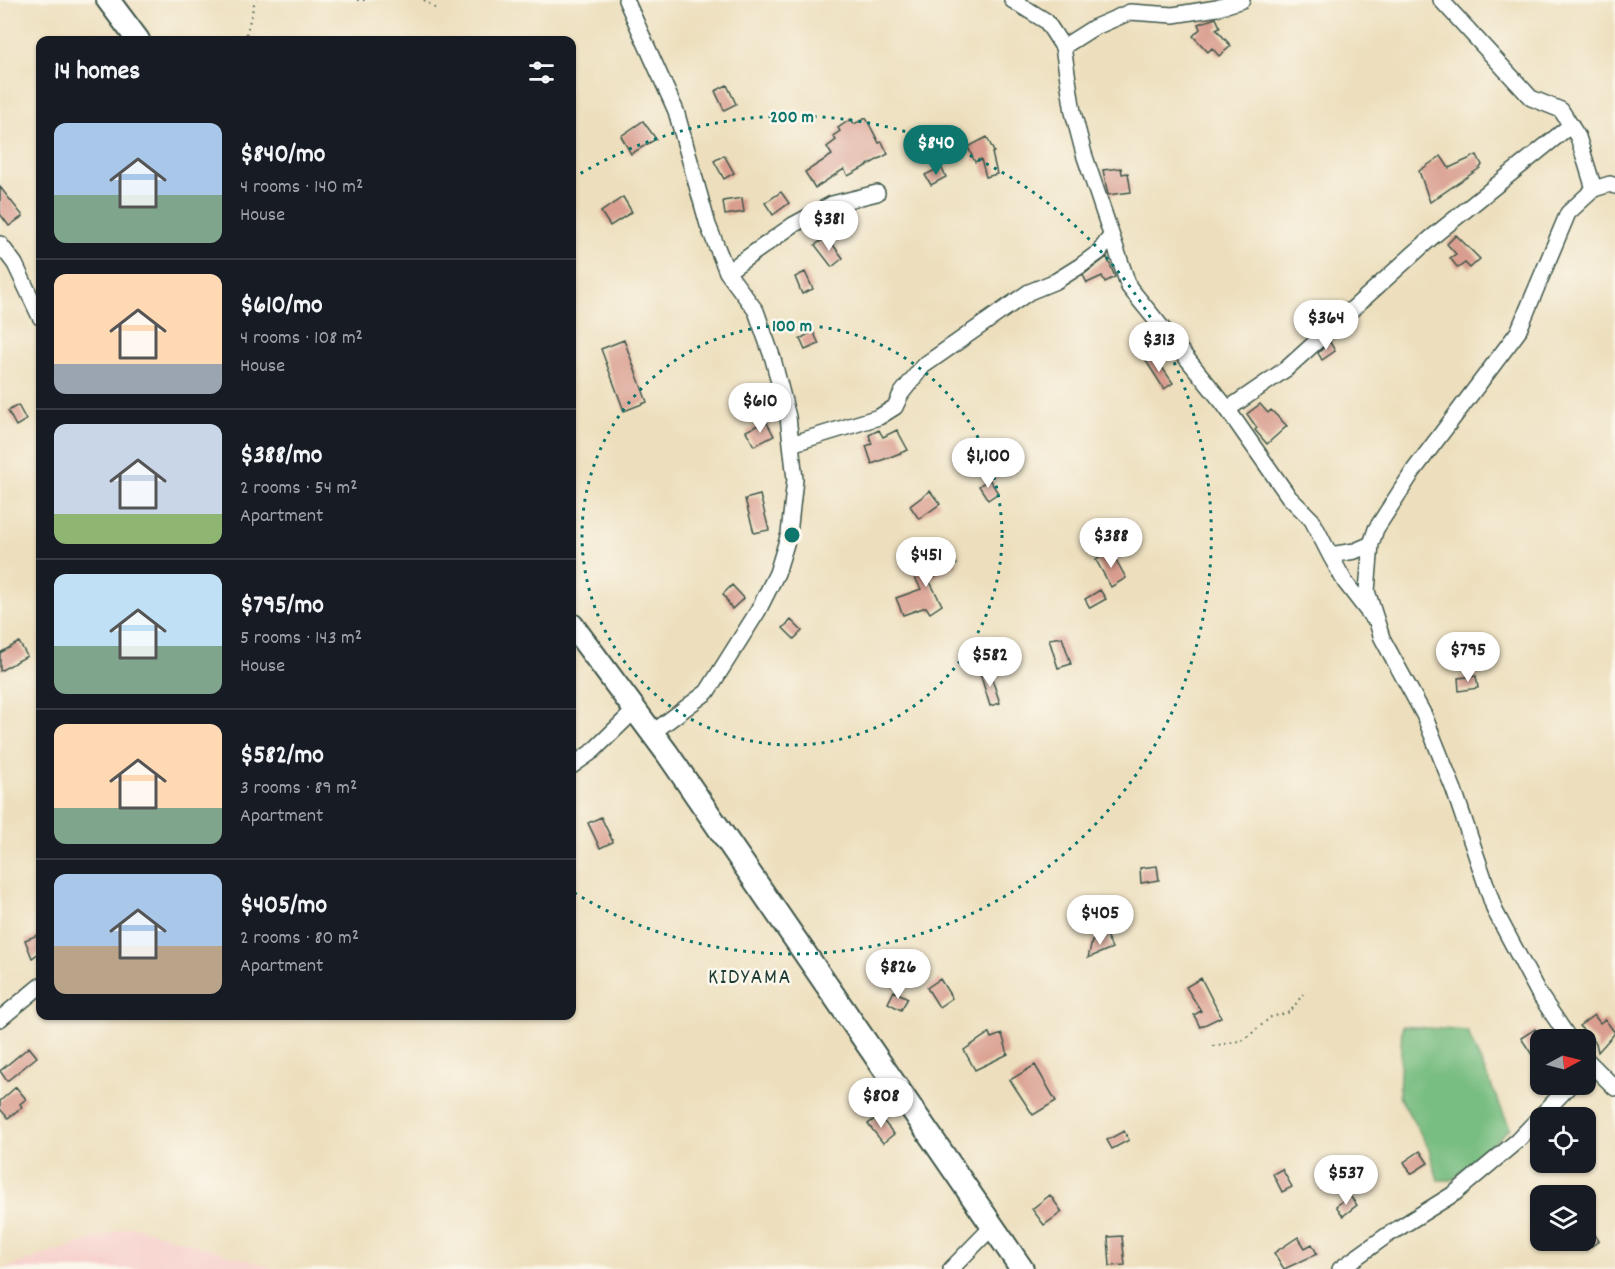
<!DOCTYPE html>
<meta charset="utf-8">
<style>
body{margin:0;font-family:Dekko,sans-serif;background:#20242c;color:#f1f3f6;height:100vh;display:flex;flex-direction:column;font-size:22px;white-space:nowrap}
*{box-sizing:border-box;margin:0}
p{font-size:20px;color:#9ea1a6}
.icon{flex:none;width:33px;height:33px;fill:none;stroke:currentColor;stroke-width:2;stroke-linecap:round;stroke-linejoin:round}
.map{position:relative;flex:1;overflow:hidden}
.panel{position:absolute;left:36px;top:36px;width:540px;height:984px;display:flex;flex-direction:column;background:#171b24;border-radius:12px;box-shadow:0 2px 4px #0004}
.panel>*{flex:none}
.needle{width:39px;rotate:83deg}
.controls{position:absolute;left:1530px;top:1029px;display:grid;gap:12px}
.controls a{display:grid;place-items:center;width:66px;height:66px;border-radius:12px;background:#171b24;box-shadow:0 2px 4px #0004;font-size:30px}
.price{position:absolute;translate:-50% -51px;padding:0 14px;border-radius:21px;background:#fff;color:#222;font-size:20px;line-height:39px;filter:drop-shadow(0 2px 3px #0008)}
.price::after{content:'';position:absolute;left:50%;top:36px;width:18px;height:14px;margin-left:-9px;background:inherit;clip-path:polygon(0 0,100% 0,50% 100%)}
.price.current{background:#0f766e;color:#fff}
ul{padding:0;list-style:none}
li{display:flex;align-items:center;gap:18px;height:150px;padding:0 18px}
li+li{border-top:2px solid #363941}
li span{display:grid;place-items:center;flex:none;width:168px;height:120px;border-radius:12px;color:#555}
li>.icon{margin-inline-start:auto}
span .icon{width:72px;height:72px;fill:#fffc;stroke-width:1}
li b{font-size:26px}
h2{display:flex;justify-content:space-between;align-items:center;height:72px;padding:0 18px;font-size:26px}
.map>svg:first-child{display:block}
.built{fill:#f7d0cc}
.forest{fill:#78bd81;stroke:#4c7d5a;stroke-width:1.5}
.building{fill:#d99e8f}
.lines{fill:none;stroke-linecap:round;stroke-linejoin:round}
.minor-casing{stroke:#3e5549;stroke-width:18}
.highway-casing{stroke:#3e5549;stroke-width:26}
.path{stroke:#3e5549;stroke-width:2;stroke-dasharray:1.5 4.5;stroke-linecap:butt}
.minor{stroke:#fff;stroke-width:15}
.highway{stroke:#fff;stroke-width:22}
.ring{fill:none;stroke:#0f766e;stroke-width:3;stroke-dasharray:3 6}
.labels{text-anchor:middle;stroke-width:5;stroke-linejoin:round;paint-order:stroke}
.quarter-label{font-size:22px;letter-spacing:1.5px;fill:#1f3d34;stroke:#fbf7ec}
.centre{fill:#0f766e;stroke:#fbf7ec;stroke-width:3}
.ring-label{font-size:18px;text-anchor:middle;font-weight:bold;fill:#0f766e;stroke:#fbf7ec;stroke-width:5;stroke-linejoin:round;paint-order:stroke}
</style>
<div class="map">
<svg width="1615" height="1269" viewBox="0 0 1615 1269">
<rect width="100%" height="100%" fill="#fbf7ec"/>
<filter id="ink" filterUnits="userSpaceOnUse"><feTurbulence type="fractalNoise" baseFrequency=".0167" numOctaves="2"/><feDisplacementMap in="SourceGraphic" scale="12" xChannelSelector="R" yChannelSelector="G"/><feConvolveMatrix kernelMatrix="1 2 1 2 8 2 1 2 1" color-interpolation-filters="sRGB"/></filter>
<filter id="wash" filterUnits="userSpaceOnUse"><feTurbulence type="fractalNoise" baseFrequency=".008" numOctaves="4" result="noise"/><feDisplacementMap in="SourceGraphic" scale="24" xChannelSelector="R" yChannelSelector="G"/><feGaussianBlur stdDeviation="1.35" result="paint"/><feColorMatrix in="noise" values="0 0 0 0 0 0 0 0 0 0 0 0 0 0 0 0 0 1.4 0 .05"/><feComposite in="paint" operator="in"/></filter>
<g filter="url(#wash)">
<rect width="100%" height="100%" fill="#eddfbd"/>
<!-- built -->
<path class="built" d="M133,1226L277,1269H2Z"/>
<!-- forest -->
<path class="forest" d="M1402,1026L1467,1031L1510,1128L1452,1180H1438L1428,1147L1399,1096Z"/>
<g id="blocks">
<!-- building -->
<path class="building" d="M1216,18L1220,27L1216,29L1231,46L1219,56L1212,48L1208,52L1193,36L1200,29L1198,24Z
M727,85L736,104L724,110L715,91Z
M866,118L879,143L882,142L888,154L848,176L844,169L815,188L805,172L832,155L827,147L836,140L833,136L840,131L838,128L851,119L854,124Z
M643,121L656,139L631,154L621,136Z
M987,137L994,152L992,153L997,174L986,177L981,159L975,162L968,147Z
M724,155L734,173L724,179L714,161Z
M1477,155L1482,165L1480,168L1430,202L1419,171L1441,156L1449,168Z
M941,167L946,177L931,185L925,175Z
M1121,168L1122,174L1128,173L1131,192L1108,195L1103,170Z
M0,187L23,216L9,226L0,214Z
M781,192L789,203L773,215L765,203Z
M623,197L632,212L610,226L601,212Z
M742,198L744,212L725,215L723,201Z
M1456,235L1480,259L1470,268L1465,263L1458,268L1450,258L1456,254L1447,244Z
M827,237L843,258L832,267L815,245Z
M1107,257L1115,277L1105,282L1102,276L1087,283L1083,275Z
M805,272L813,289L802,294L795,277Z
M813,331L819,344L805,350L800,339Z
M624,340L647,402L624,411L601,349Z
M1330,342L1335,351L1322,360L1318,353Z
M1154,356L1173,383L1164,389L1146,361Z
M1260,404L1268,413L1271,410L1287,426L1267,444L1255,430L1257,428L1247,414Z
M18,405L26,420L16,426L8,411Z
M766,421L774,436L754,446L746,431Z
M879,430L883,437L897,430L908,450L872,464L866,446L872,444L869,435Z
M989,479L998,493L988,500L979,486Z
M930,491L940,504L919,519L910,506Z
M760,495L769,530L754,533L745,499Z
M1111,551L1126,578L1111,587L1096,560Z
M951,553L957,564L929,580L942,605L930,613L926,607L903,615L896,598L921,589L913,574Z
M732,585L744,598L732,609L723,594Z
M1100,590L1106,599L1090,608L1085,599Z
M791,620L802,631L794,639L783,628Z
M1062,637L1071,664L1058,668L1049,639Z
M19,642L27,656L0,671V653Z
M989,670L1000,703L990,706L980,673Z
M1476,676L1478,688L1459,691L1458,678Z
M601,817L613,842L600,848L588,823Z
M1157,866L1159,880L1141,883L1140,868Z
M40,934V952L32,958L25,940Z
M1106,935L1112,948L1088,958L1092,941Z
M1201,978L1221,1017L1200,1027L1194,1015L1201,1011L1186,987Z
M940,979L952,998L939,1007L927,988Z
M894,991L908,998L901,1010L888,1003Z
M1594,1015L1600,1023L1605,1019L1615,1033L1598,1052L1596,1043L1579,1026Z
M1535,1029L1540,1037V1067L1521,1038Z
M989,1033L991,1038L1002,1034L1008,1054L975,1070L964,1050Z
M29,1047L37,1057L7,1081L0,1071Z
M1035,1065L1056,1101L1033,1115L1010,1080Z
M16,1087L26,1099L20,1104L22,1107L8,1118L0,1109V1101Z
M879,1116L894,1134L883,1143L868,1124Z
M1124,1131L1129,1140L1112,1149L1107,1140Z
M1420,1151L1428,1163L1411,1174L1404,1162Z
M1282,1169L1292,1187L1282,1192L1273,1174Z
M1050,1195L1062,1212L1044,1225L1032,1209Z
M1350,1196L1357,1205L1343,1216L1336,1206Z
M1586,1221L1599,1241L1586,1250Z
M1122,1236L1125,1265L1110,1266L1108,1237Z
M1298,1237L1305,1248L1312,1244L1317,1254L1284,1269L1274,1253Z"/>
</g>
</g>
<g filter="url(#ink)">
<use href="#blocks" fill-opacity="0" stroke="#3e5549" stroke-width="1.5"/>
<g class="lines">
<defs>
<path id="minor" d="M626,0L676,111L708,225L727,272L756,311L773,359L788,417L795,479L789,534L777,573L758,611L707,692L652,733
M1012,0L1046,21L1063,47L1073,112L1084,154L1129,287L1223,403L1289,497L1312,520L1330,555L1355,551L1371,544
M1441,0L1531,98L1561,110L1578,137L1594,189
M1063,47L1093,28L1130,12L1173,15L1217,8L1242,0
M0,244L15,264L40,317
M727,272L793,225L832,204L877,193
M1228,409L1286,369L1431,238L1571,125
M791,444L879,417L895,407L901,394L923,366L1029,292L1056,281L1080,266L1099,252L1111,236
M1330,555L1345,582L1372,617
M572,766L593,751L635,710
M0,1019L40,986
M1570,1040L1539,994L1495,911L1454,790L1424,715L1382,638L1367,591L1371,544L1376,529L1414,470L1518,332L1568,213L1594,189L1610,184L1615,186
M1586,1059L1615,1088
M951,1269L994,1225
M1340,1269L1386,1236L1455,1193L1517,1141L1571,1084"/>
<path id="highway" d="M108,0L138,40
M572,625L667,753L1022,1269"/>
</defs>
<!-- minor casing -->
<use href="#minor" class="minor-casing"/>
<!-- highway casing -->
<use href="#highway" class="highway-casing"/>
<!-- path -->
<path class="path" d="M357,0H366
M424,0L436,9
M245,40L254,4L257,0
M1213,1046L1244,1040L1271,1017L1290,1012L1303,994"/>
<!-- minor -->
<use href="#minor" class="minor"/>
<!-- highway -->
<use href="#highway" class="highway"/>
</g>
</g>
<!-- distance rings -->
<g class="ring">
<circle cx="792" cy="535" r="210"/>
<path d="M573 178A419 419 0 1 1 573 892"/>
</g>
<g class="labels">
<!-- quarter labels -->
<g class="quarter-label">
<text x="750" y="983">KIDYAMA</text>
</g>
</g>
<circle cx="792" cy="535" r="9" class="centre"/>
<g class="ring-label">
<text x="792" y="122">200 m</text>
<text x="792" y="331">100 m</text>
</g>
</svg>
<div class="controls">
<a><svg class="needle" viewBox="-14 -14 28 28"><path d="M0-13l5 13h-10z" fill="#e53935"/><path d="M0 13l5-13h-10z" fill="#9ea1a6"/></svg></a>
<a><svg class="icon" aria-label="locate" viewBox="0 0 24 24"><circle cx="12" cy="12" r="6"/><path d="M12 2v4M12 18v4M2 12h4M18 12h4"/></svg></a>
<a><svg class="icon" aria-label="layers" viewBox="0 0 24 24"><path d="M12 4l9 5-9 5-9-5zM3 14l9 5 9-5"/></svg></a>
</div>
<b class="price current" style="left:936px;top:176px">$840</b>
<b class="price" style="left:829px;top:252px">$381</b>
<b class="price" style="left:1326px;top:351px">$364</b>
<b class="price" style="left:1159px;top:373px">$313</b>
<b class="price" style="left:760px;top:434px">$610</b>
<b class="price" style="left:988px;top:489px">$1,100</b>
<b class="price" style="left:1111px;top:569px">$388</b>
<b class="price" style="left:926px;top:588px">$451</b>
<b class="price" style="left:1468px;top:683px">$795</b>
<b class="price" style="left:990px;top:688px">$582</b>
<b class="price" style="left:1100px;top:946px">$405</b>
<b class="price" style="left:898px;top:1000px">$826</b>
<b class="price" style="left:881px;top:1129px">$808</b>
<b class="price" style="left:1346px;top:1206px">$537</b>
<section class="panel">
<h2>14 homes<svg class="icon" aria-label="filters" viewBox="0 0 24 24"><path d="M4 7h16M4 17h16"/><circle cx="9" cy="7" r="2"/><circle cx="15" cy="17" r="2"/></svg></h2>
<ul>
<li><span style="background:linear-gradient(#a9c7e8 60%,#7fa58c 0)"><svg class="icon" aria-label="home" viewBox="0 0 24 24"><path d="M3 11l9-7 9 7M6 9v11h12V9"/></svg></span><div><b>$840/mo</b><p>4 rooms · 140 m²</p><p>House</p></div></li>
<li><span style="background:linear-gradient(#ffd9b3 75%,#9aa5b1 0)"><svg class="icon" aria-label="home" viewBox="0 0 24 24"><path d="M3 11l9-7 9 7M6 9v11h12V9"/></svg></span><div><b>$610/mo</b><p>4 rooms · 108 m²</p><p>House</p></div></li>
<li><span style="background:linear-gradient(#c9d6e8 75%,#8fb573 0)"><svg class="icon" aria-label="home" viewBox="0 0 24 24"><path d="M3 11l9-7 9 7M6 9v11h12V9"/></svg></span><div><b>$388/mo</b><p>2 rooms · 54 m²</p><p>Apartment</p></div></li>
<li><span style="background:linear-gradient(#bfe0f5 60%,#7fa58c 0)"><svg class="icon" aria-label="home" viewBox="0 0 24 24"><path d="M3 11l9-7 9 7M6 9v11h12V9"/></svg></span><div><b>$795/mo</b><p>5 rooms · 143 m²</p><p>House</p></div></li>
<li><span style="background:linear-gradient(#ffd9b3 70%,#7fa58c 0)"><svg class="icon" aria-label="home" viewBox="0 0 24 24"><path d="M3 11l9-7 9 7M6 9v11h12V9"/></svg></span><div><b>$582/mo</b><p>3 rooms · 89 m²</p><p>Apartment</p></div></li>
<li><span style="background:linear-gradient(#a9c7e8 60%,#b9a48a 0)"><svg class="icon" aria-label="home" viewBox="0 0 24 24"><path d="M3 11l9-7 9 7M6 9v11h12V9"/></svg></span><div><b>$405/mo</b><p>2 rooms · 80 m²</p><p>Apartment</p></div></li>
</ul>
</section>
</div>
